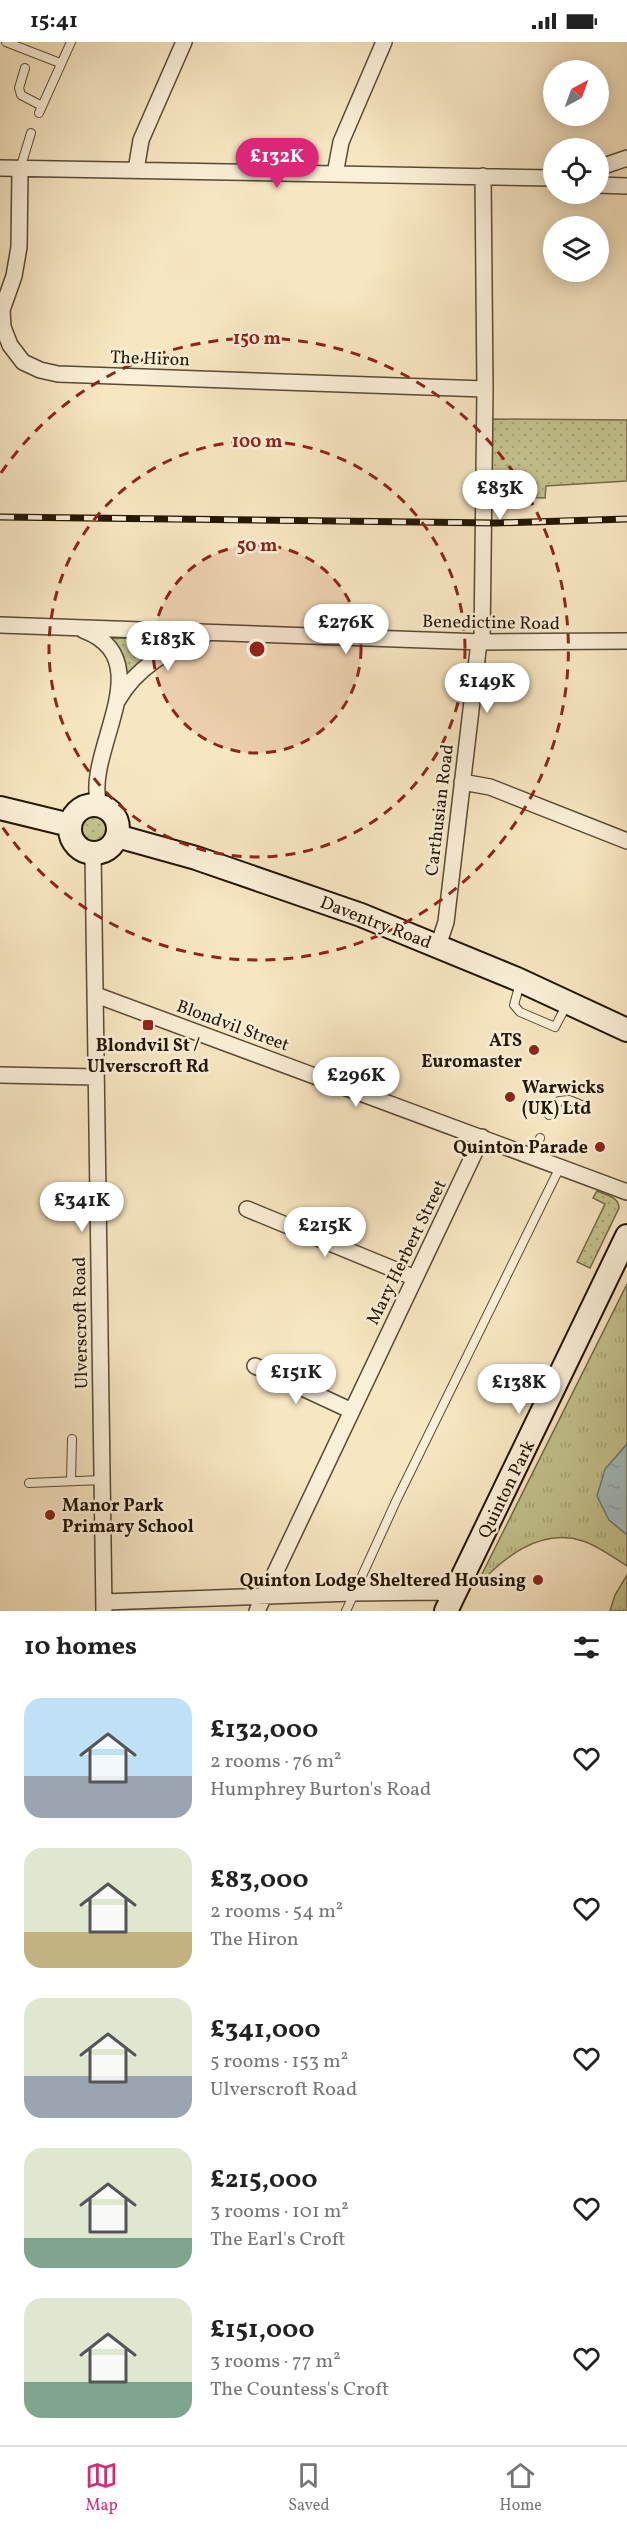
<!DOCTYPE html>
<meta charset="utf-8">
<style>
body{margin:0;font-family:Vollkorn,serif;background:#f2f2f2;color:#222;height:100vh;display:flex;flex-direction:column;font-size:22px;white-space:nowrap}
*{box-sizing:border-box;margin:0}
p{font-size:20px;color:#767676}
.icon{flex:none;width:33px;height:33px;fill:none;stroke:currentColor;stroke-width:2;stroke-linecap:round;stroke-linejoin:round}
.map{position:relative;height:1569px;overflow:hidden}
.side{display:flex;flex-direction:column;background:#fff;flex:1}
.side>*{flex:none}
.needle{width:39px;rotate:41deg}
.fabs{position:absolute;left:543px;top:18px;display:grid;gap:12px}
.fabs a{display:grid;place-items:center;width:66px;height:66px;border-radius:50%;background:#fff;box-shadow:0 3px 15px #0003;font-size:30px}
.price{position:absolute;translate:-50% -51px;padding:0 14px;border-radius:21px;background:#fff;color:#222;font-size:20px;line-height:39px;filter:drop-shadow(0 2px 3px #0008)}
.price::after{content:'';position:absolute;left:50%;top:36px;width:18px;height:14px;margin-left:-9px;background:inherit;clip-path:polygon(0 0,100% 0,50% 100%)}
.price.active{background:#db2777;color:#fff}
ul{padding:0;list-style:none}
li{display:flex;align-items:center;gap:18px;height:150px;padding:0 24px}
li span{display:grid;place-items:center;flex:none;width:168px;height:120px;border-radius:18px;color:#555}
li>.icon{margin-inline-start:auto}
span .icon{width:72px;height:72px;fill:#fffc;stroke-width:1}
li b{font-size:26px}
h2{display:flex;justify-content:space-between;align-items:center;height:72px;padding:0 24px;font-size:26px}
.status{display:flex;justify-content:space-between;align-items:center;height:42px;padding:0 30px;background:#fff;direction:ltr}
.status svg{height:16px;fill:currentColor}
.tabs{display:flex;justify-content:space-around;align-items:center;height:84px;border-top:2px solid #e0e0e0;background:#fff;font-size:16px;color:#767676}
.tabs a{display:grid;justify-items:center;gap:3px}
.tabs .active{color:#db2777}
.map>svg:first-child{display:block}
.grass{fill:url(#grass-dots);stroke:#746c49;stroke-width:1.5}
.park{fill:url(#park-tufts);stroke:#746c49;stroke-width:1.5}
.water{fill:url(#water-ripples);stroke:#707a74;stroke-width:1.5}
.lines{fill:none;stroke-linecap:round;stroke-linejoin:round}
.lane-casing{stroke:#584a34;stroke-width:10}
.street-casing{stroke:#584a34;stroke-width:18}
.secondary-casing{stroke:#231604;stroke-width:26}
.lane{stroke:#faefd7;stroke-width:8}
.street{stroke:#faefd7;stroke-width:15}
.secondary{stroke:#faefd7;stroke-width:22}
.rail-casing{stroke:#231604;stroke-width:7}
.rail{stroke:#faefd7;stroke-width:4.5;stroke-dasharray:14;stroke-linecap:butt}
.ring{fill:none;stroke:#8f2418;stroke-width:3;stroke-dasharray:10 8}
.poi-dot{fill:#8f2418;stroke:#faefd7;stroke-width:2}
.labels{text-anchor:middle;stroke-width:5;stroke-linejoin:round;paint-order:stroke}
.street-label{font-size:18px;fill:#231604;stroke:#faefd7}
.poi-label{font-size:18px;font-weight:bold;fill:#231604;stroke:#faefd7;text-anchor:end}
.centre{fill:#8f2418;stroke:#faefd7;stroke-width:3}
.ring-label{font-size:18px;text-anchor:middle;font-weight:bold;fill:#8f2418;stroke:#faefd7;stroke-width:5;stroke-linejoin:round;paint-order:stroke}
</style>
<div class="status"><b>15:41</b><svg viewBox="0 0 49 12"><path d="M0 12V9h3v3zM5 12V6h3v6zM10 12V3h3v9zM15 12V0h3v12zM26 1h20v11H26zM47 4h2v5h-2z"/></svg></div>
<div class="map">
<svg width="627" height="1569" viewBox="0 0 627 1569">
<defs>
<pattern id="grass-dots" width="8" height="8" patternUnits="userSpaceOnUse" patternTransform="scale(1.5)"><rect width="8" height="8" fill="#c4c38e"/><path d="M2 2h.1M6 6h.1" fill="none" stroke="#a8a779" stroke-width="1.8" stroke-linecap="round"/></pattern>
<pattern id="park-tufts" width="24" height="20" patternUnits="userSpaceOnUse" patternTransform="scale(1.5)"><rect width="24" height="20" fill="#c4c38e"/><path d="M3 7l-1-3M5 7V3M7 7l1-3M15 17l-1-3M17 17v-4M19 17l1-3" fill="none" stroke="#a8a779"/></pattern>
<pattern id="water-ripples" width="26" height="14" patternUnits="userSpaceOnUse" patternTransform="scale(1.5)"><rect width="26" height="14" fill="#a3bcbe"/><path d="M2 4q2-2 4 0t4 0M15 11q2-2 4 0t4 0" fill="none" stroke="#8ca1a2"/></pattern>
</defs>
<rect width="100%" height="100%" fill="#f7e6c2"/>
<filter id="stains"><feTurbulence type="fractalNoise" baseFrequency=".00333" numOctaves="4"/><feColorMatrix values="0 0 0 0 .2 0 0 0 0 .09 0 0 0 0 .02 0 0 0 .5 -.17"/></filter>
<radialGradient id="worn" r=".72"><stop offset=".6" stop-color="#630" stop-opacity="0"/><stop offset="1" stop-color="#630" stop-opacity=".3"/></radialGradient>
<!-- grass -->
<path class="grass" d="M492,377L627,378V439L546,444L545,456L490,454Z
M113,596L172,597L174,599L127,633L111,598Z
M76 787a18 18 0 1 1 36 0a18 18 0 1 1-36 0Z
M597,1149C606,1153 619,1155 619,1166L590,1226L577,1220L605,1162L593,1156Z"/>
<!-- park -->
<path class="park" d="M627,1242V1524C613,1515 598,1504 583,1499C539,1485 502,1517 475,1546Z
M627,1533V1569H610L615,1553Z"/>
<!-- water -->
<path class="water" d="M627,1402V1493L609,1478L597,1454L605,1427Z"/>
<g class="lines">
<defs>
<path id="lane" d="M6,0L60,21
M25,26L19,46L21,53L42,64
M39,71L71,0
M20,127L31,91
M520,941L514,963L520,970L555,985L566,964
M549,1073L559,1059L569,1058L584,1064
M533,1114L540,1096
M71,1438L72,1397
M29,1441L102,1438
M346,1569L397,1457L560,1125"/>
<path id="street" d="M0,126L554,136
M598,126L627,116
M20,127L19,205L14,234L2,268L3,285L10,303L23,320L40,328L58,332L485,347
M136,128L141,98L184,0
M335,132L341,100L384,0
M598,143L627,144
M0,583L482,600L627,599
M83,588C163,618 83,710 99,763
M482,600L485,347L483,134
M118,658C135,627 170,605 203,595
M462,740L490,745L627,799
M93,811L104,1569
M438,904L446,880L479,600
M96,953L627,1150
M0,1033L96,1035
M247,1167L415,1236
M255,1324L352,1369
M104,1560L352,1551L439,1550L452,1556
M257,1569L482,1095"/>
<path id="secondary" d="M70 787a24 24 0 1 1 48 0a24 24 0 1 1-48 0Z
M0,766L70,783
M117,794L196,816L361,873L517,937L627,988
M446,1569L627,1194"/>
</defs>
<!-- lane casing -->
<use href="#lane" class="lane-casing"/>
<!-- street casing -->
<use href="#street" class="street-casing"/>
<!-- secondary casing -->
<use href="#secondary" class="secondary-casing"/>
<!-- lane -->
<use href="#lane" class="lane"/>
<!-- street -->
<use href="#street" class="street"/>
<!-- secondary -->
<use href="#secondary" class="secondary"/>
<defs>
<path id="rail" d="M0,475L496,481L627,477"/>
</defs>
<!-- rail casing -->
<use href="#rail" class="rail-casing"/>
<!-- rail -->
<use href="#rail" class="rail"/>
</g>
<!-- distance rings -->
<circle cx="257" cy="607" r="104" fill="#8f2418" fill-opacity=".12"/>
<g class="ring">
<circle cx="257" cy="607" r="104"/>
<circle cx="257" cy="607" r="208"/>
<path d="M1 431A311 311 0 1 1 1 783"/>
</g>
<!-- markers -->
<g class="poi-dot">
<rect x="142" y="977" width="12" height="12" rx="3"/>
<circle cx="534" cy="1008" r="6"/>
<circle cx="510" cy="1055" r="6"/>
<circle cx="600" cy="1105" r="6"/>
<circle cx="50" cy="1473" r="6"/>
<circle cx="538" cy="1538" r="6"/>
</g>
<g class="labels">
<!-- street labels -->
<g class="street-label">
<text transform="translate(150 316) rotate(2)" y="6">The Hiron</text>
<text transform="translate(491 580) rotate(1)" y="6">Benedictine Road</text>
<text transform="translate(439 768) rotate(-83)" y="6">Carthusian Road</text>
<text transform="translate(376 880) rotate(21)" y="6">Daventry Road</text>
<text transform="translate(233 983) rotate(20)" y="6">Blondvil Street</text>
<text transform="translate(406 1210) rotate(-64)" y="6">Mary Herbert Street</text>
<text transform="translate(80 1281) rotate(-91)" y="6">Ulverscroft Road</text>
<text transform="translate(506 1447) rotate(-64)" y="6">Quinton Park</text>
</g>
<!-- poi labels -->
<g class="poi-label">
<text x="522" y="1004">ATS<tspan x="522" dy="21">Euromaster</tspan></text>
<text x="148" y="1009" text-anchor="middle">Blondvil St /<tspan x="148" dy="21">Ulverscroft Rd</tspan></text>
<text x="522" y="1051" text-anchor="start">Warwicks<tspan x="522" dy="21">(UK) Ltd</tspan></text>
<text x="588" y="1111">Quinton Parade</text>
<text x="62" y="1469" text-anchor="start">Manor Park<tspan x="62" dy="21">Primary School</tspan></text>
<text x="526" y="1544">Quinton Lodge Sheltered Housing</text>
</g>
</g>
<circle cx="257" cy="607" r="9" class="centre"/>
<g class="ring-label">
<text x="257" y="302">150 m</text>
<text x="257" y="405">100 m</text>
<text x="257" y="509">50 m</text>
</g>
<rect width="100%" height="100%" filter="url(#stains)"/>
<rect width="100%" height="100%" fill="url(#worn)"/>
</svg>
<div class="fabs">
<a><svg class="needle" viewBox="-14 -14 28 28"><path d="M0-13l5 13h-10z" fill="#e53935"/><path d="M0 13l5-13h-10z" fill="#767676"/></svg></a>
<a><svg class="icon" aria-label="locate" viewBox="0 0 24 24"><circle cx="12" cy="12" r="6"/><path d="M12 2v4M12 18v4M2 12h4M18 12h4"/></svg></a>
<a><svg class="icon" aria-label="layers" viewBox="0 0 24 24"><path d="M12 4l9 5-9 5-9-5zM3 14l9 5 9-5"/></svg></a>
</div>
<b class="price active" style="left:277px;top:147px">£132K</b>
<b class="price" style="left:500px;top:479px">£83K</b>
<b class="price" style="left:346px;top:613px">£276K</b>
<b class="price" style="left:168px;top:630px">£183K</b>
<b class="price" style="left:487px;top:672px">£149K</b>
<b class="price" style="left:356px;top:1066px">£296K</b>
<b class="price" style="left:82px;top:1191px">£341K</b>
<b class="price" style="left:325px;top:1216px">£215K</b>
<b class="price" style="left:296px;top:1363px">£151K</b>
<b class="price" style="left:519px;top:1373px">£138K</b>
</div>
<section class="side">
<h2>10 homes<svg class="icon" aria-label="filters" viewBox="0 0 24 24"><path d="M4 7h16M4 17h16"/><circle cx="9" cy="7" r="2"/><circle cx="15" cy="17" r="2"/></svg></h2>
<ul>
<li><span style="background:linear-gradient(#bfe0f5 65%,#9aa5b1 0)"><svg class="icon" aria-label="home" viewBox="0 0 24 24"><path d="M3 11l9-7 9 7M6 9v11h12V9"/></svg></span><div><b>£132,000</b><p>2 rooms · 76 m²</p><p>Humphrey Burton's Road</p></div><svg class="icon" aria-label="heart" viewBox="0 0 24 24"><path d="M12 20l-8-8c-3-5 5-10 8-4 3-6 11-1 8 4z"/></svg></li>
<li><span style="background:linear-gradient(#dfe7d0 70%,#c2b280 0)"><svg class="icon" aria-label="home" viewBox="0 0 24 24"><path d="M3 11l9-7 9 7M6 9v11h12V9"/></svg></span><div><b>£83,000</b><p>2 rooms · 54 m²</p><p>The Hiron</p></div><svg class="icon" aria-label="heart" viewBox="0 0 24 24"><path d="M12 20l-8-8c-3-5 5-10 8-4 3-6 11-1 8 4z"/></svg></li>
<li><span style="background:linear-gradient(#dfe7d0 65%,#9aa5b1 0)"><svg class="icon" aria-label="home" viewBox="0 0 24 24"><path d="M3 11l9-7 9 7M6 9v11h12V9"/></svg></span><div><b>£341,000</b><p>5 rooms · 153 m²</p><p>Ulverscroft Road</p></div><svg class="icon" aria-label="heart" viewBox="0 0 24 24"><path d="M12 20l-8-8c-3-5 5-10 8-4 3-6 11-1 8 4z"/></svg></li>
<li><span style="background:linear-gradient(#dfe7d0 75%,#7fa58c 0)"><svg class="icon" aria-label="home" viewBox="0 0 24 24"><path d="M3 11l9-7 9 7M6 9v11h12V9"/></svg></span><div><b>£215,000</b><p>3 rooms · 101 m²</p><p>The Earl's Croft</p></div><svg class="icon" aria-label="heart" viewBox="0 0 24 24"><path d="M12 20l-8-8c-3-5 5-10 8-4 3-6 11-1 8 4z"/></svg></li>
<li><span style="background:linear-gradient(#dfe7d0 70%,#7fa58c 0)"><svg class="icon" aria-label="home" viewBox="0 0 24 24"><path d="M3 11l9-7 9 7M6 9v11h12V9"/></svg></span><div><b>£151,000</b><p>3 rooms · 77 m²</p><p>The Countess's Croft</p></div><svg class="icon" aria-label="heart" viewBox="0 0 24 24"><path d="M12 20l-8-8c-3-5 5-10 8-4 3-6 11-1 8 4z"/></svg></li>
</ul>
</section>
<nav class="tabs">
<a class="active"><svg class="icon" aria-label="map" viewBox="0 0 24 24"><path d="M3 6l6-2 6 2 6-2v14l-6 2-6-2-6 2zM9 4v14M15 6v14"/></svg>Map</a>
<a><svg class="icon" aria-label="saved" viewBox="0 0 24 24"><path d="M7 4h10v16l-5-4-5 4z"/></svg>Saved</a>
<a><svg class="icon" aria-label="home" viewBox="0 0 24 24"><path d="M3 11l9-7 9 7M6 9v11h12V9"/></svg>Home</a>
</nav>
